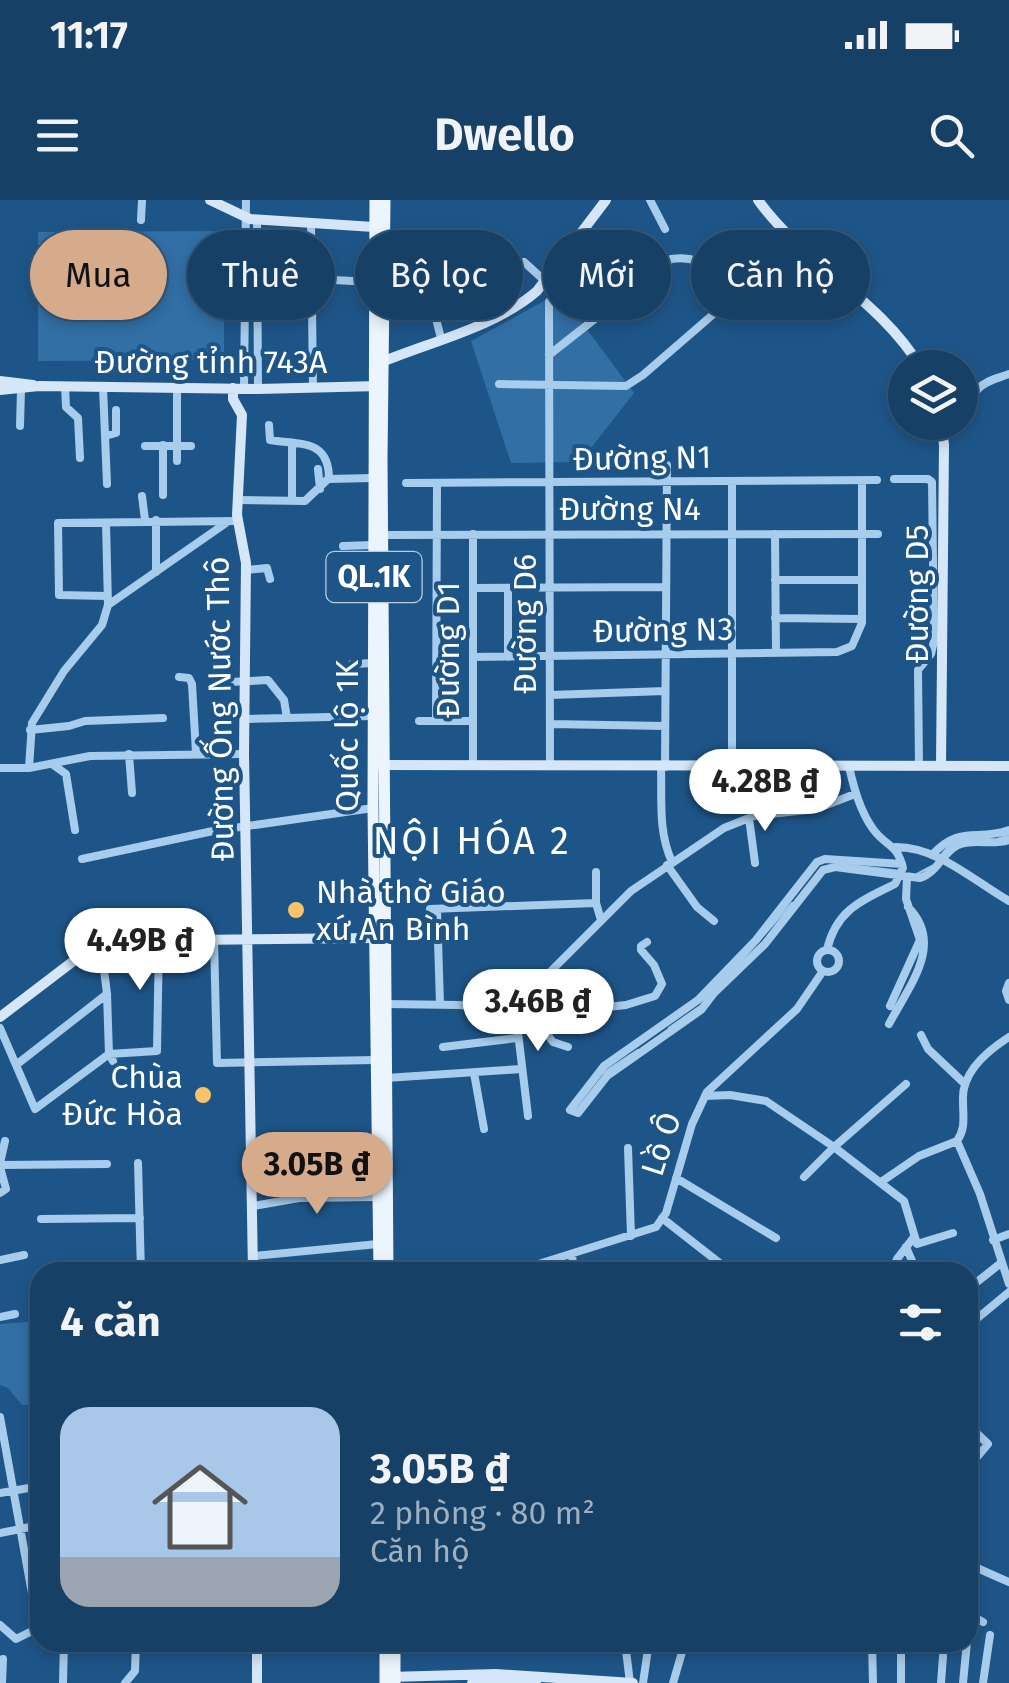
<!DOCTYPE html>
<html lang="vi">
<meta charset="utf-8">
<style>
body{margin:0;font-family:"Fira Sans",sans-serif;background:#1f476c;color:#f1f3f6;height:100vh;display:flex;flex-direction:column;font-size:38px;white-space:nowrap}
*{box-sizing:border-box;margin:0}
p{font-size:32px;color:#9eafbf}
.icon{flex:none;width:55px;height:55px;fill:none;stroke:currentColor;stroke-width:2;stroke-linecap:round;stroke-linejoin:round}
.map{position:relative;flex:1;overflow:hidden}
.drawer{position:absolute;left:30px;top:1062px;width:948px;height:390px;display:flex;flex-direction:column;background:#164066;border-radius:30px;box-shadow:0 5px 15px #0003,0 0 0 2px #35597a}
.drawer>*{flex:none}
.guide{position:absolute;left:30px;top:30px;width:950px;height:90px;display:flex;gap:20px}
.fabs{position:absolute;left:888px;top:150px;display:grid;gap:20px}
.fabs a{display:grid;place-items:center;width:90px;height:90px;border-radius:50%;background:#164066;box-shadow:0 5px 15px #0003,0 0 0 2px #35597a;font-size:50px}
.price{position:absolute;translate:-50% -85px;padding:0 22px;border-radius:35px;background:#fff;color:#222;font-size:32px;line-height:65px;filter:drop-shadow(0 2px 5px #0008)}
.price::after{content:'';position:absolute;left:50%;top:60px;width:30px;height:22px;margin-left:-15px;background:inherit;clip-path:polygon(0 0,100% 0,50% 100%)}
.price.selected{background:#d6ab8b;color:#111}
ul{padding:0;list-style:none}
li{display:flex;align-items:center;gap:30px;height:250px;padding:0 30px}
li span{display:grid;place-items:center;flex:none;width:280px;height:200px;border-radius:30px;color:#555}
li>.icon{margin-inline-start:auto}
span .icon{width:120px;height:120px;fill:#fffc;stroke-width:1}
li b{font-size:42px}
h2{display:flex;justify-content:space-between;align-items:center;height:120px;padding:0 30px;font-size:42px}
.tag{padding:0 35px;border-radius:45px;background:#164066;box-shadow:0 5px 15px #0003,0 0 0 2px #35597a;font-size:35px;line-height:90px}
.tag.selected{background:#d6ab8b;color:#111}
.status{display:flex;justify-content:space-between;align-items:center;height:70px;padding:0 50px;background:#164066;direction:ltr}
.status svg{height:28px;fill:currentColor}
header{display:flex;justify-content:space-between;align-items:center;height:130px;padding:0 30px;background:#164066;font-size:45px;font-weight:700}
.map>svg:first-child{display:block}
.green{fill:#326fa5}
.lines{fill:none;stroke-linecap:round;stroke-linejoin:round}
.stream{stroke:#9bc8ec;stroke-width:2.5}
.street{stroke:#a8cceb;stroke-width:8}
.secondary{stroke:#d4e6f8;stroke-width:10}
.primary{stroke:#ecf5fe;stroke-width:11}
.poi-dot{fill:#fac367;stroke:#1e5588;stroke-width:4}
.labels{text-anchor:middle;stroke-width:8;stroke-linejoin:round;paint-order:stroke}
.shield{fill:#1e5588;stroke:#bcccdb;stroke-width:2.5}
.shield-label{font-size:30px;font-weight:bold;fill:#fff}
.street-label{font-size:32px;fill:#fff;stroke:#1e5588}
.poi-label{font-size:32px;fill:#fff;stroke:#1e5588;text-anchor:start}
.quarter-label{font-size:38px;letter-spacing:2.5px;fill:#fff;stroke:#1e5588}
</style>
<div class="status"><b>11:17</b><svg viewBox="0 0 49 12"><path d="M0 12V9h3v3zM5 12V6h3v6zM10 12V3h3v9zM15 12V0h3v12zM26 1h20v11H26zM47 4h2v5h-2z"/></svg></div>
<header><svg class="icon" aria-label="menu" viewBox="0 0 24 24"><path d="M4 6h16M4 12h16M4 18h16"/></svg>Dwello<svg class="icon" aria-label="search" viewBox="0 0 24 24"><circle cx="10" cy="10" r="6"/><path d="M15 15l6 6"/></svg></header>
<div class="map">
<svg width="1009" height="1483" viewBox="0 0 1009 1483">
<rect width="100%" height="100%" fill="#1e5588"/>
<!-- green -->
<path class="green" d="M224,31V160L38,161V32Z
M555,86L634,193L580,262L511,263L471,141L544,101Z
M40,1121V1205H22L8,1188L0,1185V1124Z"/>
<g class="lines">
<!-- stream -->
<path class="stream" d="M998,639L1009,635
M940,656L951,644
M848,665L899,671
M917,674L932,666
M738,764L792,703
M669,828L699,807
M603,873L638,850"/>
<!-- street -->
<path class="street" d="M650,0L665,29
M141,20L142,0
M257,20L258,189
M311,24L313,188
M524,62L545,81
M463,69L492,119
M333,80L373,82
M430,96L441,138
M549,102L550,566
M499,184L626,186L643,175L717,111C723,78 707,54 671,59L549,155
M65,186L66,207L78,218L80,258
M103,187L107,284
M177,188V261
M244,189L246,0
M960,217C971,208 970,198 978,189C986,180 999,178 1009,174
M269,225L270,240C301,245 329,239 329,279
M20,226L21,190
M944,232L953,222
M105,236L116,233V210
M163,245V295
M145,246H191
M318,269L320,289
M894,279H928L932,282L934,441L931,454L918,470L919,566
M732,282V565
M406,283L877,280
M142,296L145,320
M239,300L305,301L328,279L373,278
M292,301V243
M156,320V372
M473,334V566
M775,334L776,453
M383,335L878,334
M343,346L374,345
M246,370L267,368L270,379
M775,380H861
M473,388L666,387
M107,396L59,395L58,323L237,321
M108,405L226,323
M775,418L862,419
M211,439L222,479L230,482L268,480L284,500L287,518
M473,457L837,452L852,446L862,423V281
M508,457V388
M352,464L374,463
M179,477L189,478L192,484L196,553
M550,495L665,491
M246,519L373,516
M419,521H473
M436,521L437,284
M550,524L665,526
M30,530L69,526L85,521L163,518
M129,554L132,593
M52,564L66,574L75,630
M661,567C662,600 658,632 672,662
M665,567L667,265
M0,568H29L90,556L244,554
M29,568L32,523L64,471L102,425L108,405L106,323
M749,618L755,663
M896,647C938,647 974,681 1009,701
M932,655C960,624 977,642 1009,630
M82,659L213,631L373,608
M902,664L825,659L817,662L756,740L698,800L604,866L570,910L578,913L607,876L701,810L714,793L765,744L823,670L835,667L920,678C938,672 942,653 958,645C974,638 992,646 1009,640
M667,665L697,707L714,721
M596,672V703
M430,709L596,703L601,720
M437,709L440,804
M182,722L183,739
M214,739L217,863L375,860
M101,745L107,794L109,854L113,861
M817 761a11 11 0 1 1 22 0a11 11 0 1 1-22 0Z
M827,750C836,710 862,700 895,684L903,668C897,643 886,647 873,629C860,611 854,588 849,567
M1009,783L1006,791L1009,800
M385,804L459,805L516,811
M890,806L920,740L906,699L907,677
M516,811L537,785L631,691L724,628L754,616L816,609L855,594
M516,816L528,916
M534,816L553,842L568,847
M516,817L626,805L655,796L662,784L654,765L641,750V746L647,742
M889,824C909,786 945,744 908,707
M0,828L35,909L109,854L157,851L159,740
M921,835L928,849L965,884
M443,847L517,838
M16,865L107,794
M474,873L484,929
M386,878L521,869
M705,896L730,895L766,901L834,947L904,1001L917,1044L953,1033
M957,941C966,928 963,917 963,901C961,872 987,851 1009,837
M628,948L631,1036
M252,960L378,967
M0,963L5,941
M138,963L141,1072
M0,965L107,964
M0,967L6,989L0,993
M804,977L834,947L906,884
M676,978L776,1038
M881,982L919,956L957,941L980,994L1009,1084
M253,1006L299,998L378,997
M662,1018L731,1072
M41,1019L140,1018
M993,1040L1009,1034
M906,1047L917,1072
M572,1055L574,1072
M253,1056L378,1044
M0,1060L24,1055
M513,1072L656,1027L666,1013L692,924L707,892L797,809L823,771
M892,1072L897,1059L914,1037
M968,1089L1001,1063
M0,1117L15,1114
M968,1126L1009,1092
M0,1217L35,1410
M968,1225L988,1244L968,1268
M0,1293L40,1286
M0,1333L40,1325
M968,1337L973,1341
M968,1364L1009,1382
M968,1414L983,1422
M0,1425L16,1439L40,1427
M98,1442L99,1445
M625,1442L630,1483
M872,1442L873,1483
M901,1442V1483
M2,1483L3,1459
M63,1483L64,1442
M125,1483L135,1471L136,1442
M643,1483L649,1442
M673,1483L685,1442
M941,1483L943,1456
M963,1483L967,1442
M983,1483L990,1435"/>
<!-- secondary -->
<path class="secondary" d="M210,0L250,19L374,27
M758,0C803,63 881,100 921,168
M382,162C433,141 495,127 537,91L606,0
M0,181L33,185
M233,188V199L242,215L237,315L246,363L244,554L253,1072
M0,190L39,186L258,189L379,186
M941,222L944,245L941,566
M380,565L1009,566
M0,817L84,753L112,741L374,738
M257,1442V1483
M389,1477L496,1474L633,1483
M472,1483H536"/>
<!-- primary -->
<path class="primary" d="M375,0L373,608L379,1072
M385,0L382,259L388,1072
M395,1442V1483
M385,1483V1442"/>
</g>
<!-- markers -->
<g class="poi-dot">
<circle cx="296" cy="710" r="10"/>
<circle cx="203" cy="895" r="10"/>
</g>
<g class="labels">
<!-- shield labels -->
<rect class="shield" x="326.5" y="352" width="95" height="50" rx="8"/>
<g class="shield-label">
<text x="374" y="387">QL.1K</text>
</g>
<!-- street labels -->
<g class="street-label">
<text x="211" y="173">Đường tỉnh 743A</text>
<text transform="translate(642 258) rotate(-1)" y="11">Đường N1</text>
<text x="630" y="320">Đường N4</text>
<text transform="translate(917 394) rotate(-90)" y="11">Đường D5</text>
<text transform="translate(525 424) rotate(-90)" y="11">Đường D6</text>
<text transform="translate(663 430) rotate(-1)" y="11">Đường N3</text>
<text transform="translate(448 450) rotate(-90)" y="11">Đường D1</text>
<text transform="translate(220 509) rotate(-91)" y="11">Đường Ống Nước Thô</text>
<text transform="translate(347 536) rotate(-90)" y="11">Quốc lộ 1K</text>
<text transform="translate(661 944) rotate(-72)" y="11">Lồ Ô</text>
</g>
<!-- poi labels -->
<g class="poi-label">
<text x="316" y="703">Nhà thờ Giáo<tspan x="316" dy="37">xứ An Bình</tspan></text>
<text x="183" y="888" text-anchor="end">Chùa<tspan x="183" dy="37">Đức Hòa</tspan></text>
</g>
<!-- quarter labels -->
<g class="quarter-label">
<text x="472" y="654">NỘI HÓA 2</text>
</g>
</g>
</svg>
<div class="fabs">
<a><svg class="icon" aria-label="layers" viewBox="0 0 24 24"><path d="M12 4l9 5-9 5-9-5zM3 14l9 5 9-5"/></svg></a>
</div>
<b class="price" style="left:765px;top:634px">4.28B ₫</b>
<b class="price" style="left:140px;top:793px">4.49B ₫</b>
<b class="price" style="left:538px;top:854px">3.46B ₫</b>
<b class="price selected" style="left:317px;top:1017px">3.05B ₫</b>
<div class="guide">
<a class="tag selected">Mua</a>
<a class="tag">Thuê</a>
<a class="tag">Bộ lọc</a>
<a class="tag">Mới</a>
<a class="tag">Căn hộ</a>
</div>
<section class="drawer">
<h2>4 căn<svg class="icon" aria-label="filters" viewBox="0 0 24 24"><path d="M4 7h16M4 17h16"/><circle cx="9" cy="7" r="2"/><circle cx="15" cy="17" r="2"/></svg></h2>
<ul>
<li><span style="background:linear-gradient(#a9c7e8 75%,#9aa5b1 0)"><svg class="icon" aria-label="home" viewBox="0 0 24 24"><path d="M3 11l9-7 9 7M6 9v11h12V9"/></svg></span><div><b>3.05B ₫</b><p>2 phòng · 80 m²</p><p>Căn hộ</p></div></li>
</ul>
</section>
</div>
